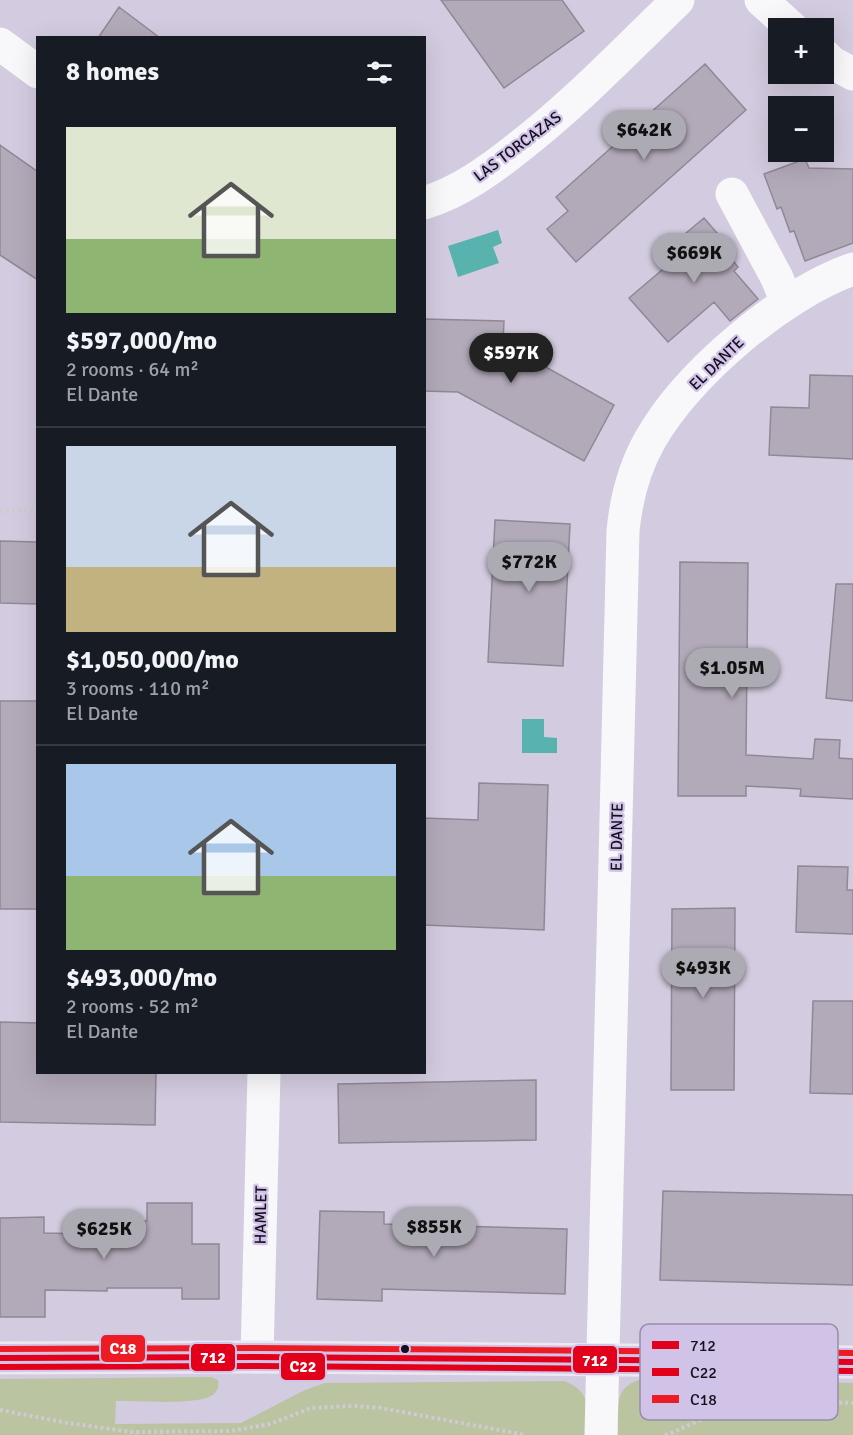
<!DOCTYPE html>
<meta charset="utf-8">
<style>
body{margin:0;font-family:Signika,sans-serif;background:#242831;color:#f1f3f6;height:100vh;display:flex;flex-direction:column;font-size:22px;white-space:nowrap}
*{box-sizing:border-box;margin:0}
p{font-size:20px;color:#9ea1a6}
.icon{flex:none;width:33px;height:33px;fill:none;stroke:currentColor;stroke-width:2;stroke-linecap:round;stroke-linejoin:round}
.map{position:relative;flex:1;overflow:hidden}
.sheet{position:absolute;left:36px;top:36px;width:390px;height:1038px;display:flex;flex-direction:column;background:#171b24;border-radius:0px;box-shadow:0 6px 24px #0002}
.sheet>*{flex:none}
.tools{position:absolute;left:768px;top:18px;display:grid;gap:12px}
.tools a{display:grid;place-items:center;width:66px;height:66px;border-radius:0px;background:#171b24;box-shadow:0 6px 24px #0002;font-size:30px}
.price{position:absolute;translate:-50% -51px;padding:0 14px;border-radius:21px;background:#acaab2;color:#111;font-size:20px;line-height:39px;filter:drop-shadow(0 2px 3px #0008)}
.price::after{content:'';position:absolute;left:50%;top:36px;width:18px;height:14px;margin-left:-9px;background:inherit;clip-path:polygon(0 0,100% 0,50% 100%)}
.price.current{background:#222;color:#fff}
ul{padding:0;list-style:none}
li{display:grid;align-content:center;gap:12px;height:318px;padding:0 30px}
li+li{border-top:2px solid #363941}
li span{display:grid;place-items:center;height:186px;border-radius:0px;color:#555}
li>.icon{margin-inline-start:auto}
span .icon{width:108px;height:108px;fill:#fffc;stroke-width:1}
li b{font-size:26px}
h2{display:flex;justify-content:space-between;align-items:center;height:72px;padding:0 30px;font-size:26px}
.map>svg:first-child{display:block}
.green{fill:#bac4a0}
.water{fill:#58b3ae}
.building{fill:#b3aab9;stroke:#908897;stroke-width:1.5}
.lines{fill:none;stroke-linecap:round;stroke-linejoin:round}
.path{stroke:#cecbd1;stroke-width:4;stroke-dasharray:3 3;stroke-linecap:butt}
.minor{stroke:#f8f7fa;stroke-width:33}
.major{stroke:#ece8f2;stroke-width:33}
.bus-1-casing{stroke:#d1c3e7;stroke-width:10}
.bus-2-casing{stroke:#d1c3e7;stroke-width:10}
.bus-3-casing{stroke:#d1c3e7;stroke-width:10}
.bus-1{stroke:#e2001a;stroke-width:6}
.bus-2{stroke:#e2001a;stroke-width:6}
.bus-3{stroke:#ed1c24;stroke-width:6}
.bus-dot{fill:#140f1c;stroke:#d1c3e7;stroke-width:2}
.labels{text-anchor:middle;stroke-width:4.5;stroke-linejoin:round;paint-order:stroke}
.street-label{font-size:16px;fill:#140f1c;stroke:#d1c3e7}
.key{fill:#d1c3e7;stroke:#988daa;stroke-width:1.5}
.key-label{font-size:16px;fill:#140f1c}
.line-badge{stroke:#d1c3e7;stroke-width:2}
.badge-label{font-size:16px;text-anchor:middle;font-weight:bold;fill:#fff}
</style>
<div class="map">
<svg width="853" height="1435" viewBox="0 0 853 1435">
<rect width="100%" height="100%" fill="#d3cbdf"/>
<!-- green -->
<path class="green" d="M211,1377L218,1380C219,1387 218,1392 211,1396C195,1405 137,1401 116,1401L115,1424L241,1423L305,1390L325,1383L564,1381C593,1392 587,1409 585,1435H0V1379Z
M639,1380L853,1383V1435H618C619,1412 612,1388 639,1380Z"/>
<!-- water -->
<path class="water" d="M498,230L502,243L493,247L499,263L458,277L448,246Z
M522,719H544V737L557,738V753H522Z"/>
<!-- building -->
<path class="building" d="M441,0H562L584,31L504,88Z
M119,7L160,38H98Z
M705,64L746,110L576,262L547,229L568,211L556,197Z
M0,145L38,172V280L0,255Z
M805,159L809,168L853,169V243L805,261L794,231L790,232L781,207L777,209L764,174Z
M704,218L724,241L719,244L738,267L734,271L758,299L730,321L714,302L668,342L629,298L682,253L674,243Z
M424,319L504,321L503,343L614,405L584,461L458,392L424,391Z
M810,375L853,376V459L769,455L771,407L809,408Z
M495,520L570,524L563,666L488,662Z
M0,541L38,542V604L0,603Z
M680,562L748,563L746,755L813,759L815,739L840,740L839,758L853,759V799L800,796L801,789L746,786V796H678Z
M836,584H853V701L826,698Z
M0,701H38V909H0Z
M479,783L548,785L544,930L424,925V818L478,820Z
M798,866L848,867L847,890H853V934L796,932Z
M735,908L734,1090H671L672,909Z
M813,1001H853V1094L810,1093Z
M0,1022L38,1023V1072H156L155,1125L0,1122Z
M536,1080V1140L339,1143L338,1084Z
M663,1191L853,1195V1285L660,1280Z
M147,1203H192V1244H219V1299H182V1288H107V1291L45,1290V1317H0V1218L44,1217V1233L139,1235V1221H147Z
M320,1211L384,1212V1224L567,1229L565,1294L382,1289V1301L317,1299Z"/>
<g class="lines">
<!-- path -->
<path class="path" d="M0,511L38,510
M0,1410L68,1423L132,1432L231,1431L270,1424L311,1408L353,1406L381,1408L526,1435
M665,1435C686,1428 704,1416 725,1410C765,1397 811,1402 853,1403"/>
<!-- minor -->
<path class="minor" d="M761,0L792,28
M0,44L38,72
M824,55L831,62L853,74
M732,194L777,278L787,302
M424,203C460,192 490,170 519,147C576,103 626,50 678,0
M257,1357L264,1072
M601,1435L623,531C626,500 634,468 650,440C687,374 782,294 853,269"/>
<!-- major -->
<path class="major" d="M0,1358L257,1357L853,1362"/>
<defs>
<path id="bus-1" d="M0,1358L257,1357L853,1362"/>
<path id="bus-2" d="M0,1367L257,1366L853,1371"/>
<path id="bus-3" d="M0,1349L257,1348L853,1353"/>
</defs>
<!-- bus-1 casing -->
<use href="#bus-1" class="bus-1-casing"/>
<!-- bus-2 casing -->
<use href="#bus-2" class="bus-2-casing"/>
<!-- bus-3 casing -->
<use href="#bus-3" class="bus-3-casing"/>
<!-- bus-1 -->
<use href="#bus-1" class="bus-1"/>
<!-- bus-2 -->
<use href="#bus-2" class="bus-2"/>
<!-- bus-3 -->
<use href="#bus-3" class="bus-3"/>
</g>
<!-- markers -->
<circle class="bus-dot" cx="405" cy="1349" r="5"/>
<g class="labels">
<!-- street labels -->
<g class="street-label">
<text transform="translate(517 146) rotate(-37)" y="6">LAS TORCAZAS</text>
<text transform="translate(716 363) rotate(-44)" y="6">EL DANTE</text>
<text transform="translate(616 837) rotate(-89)" y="6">EL DANTE</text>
<text transform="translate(260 1215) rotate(-89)" y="6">HAMLET</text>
</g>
</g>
<!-- legend -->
<rect x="640" y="1324" width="198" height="96" rx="9" class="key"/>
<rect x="652" y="1341" width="27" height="8" fill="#e2001a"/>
<rect x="652" y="1368" width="27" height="8" fill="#e2001a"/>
<rect x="652" y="1395" width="27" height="8" fill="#ed1c24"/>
<g class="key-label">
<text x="690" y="1351">712</text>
<text x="690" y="1378">C22</text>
<text x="690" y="1405">C18</text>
</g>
<g class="line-badge">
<rect x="100" y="1334" width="46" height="29" rx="6" fill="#ed1c24"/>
<rect x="190" y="1343" width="46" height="29" rx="6" fill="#e2001a"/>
<rect x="572" y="1345" width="46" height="29" rx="6" fill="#e2001a"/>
<rect x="280" y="1352" width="46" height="29" rx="6" fill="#e2001a"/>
</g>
<g class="badge-label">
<text x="123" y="1354">C18</text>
<text x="213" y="1363">712</text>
<text x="595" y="1366">712</text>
<text x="303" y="1372">C22</text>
</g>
</svg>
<div class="tools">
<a>+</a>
<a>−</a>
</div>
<b class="price" style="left:644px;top:161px">$642K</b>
<b class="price" style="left:694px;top:284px">$669K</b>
<b class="price current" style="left:511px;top:384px">$597K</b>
<b class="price" style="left:529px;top:593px">$772K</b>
<b class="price" style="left:732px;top:699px">$1.05M</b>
<b class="price" style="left:703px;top:999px">$493K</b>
<b class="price" style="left:434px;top:1258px">$855K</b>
<b class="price" style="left:104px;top:1260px">$625K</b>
<section class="sheet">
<h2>8 homes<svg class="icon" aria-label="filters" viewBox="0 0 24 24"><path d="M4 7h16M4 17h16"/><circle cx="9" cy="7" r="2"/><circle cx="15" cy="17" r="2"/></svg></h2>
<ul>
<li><span style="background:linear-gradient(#dfe7d0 60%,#8fb573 0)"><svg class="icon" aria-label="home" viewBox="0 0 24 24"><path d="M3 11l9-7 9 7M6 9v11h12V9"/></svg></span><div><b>$597,000/mo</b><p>2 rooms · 64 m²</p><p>El Dante</p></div></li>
<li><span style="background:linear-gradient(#c9d6e8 65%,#c2b280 0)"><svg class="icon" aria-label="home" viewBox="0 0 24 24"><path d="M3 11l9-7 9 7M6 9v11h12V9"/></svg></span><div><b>$1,050,000/mo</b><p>3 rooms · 110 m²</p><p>El Dante</p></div></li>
<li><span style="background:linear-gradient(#a9c7e8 60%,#8fb573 0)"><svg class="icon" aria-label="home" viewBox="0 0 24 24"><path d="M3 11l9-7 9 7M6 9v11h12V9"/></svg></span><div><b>$493,000/mo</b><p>2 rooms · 52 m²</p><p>El Dante</p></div></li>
</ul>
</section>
</div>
